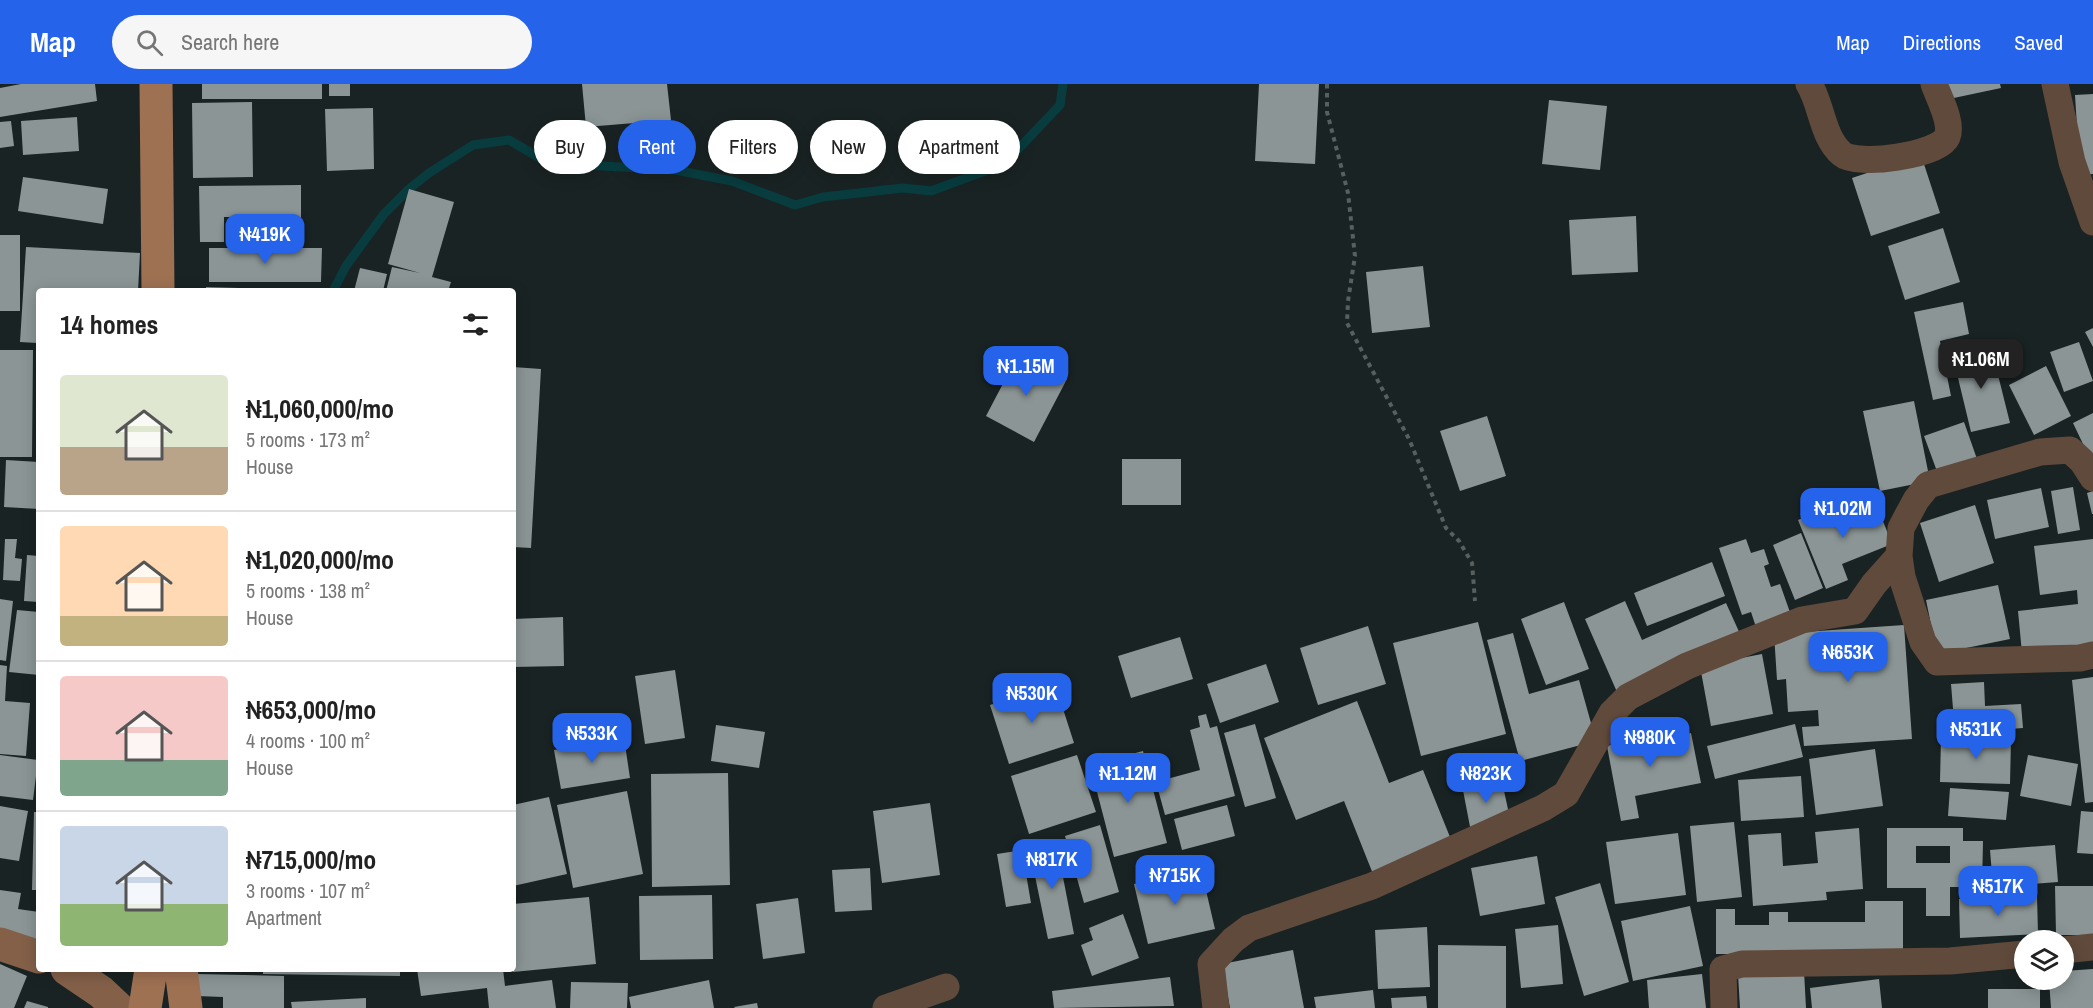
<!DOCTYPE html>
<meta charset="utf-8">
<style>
body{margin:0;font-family:"Archivo Narrow",sans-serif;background:#f6f6f6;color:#222;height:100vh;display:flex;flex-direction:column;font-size:22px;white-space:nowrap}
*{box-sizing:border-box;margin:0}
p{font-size:20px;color:#767676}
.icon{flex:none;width:33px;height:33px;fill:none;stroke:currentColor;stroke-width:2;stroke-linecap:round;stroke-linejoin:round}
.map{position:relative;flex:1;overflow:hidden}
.sheet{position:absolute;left:36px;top:204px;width:480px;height:684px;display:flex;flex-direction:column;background:#fff;border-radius:6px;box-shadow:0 3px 15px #0003}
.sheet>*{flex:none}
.top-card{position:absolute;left:534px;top:36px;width:570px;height:54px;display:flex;gap:12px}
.controls{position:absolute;left:2014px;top:846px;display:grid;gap:12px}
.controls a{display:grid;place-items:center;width:60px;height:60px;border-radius:50%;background:#fff;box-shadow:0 3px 15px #0003;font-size:30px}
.price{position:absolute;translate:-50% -51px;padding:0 14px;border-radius:12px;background:#2563eb;color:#fff;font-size:20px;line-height:39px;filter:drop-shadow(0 2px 3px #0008)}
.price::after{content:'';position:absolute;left:50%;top:36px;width:18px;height:14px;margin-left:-9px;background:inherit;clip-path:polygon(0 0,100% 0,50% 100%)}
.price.active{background:#222;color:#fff}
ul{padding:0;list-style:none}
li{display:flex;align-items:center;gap:18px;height:150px;padding:0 24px}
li+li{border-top:2px solid #e0e0e0}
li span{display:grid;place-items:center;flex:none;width:168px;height:120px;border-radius:6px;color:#555}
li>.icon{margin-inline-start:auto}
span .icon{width:72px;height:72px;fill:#fffc;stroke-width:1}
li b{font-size:26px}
h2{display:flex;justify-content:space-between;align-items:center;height:72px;padding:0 24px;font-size:26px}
.pill{padding:0 21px;border-radius:27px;background:#fff;box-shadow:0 3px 15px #0003;font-size:21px;line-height:54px}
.pill.active{background:#2563eb;color:#fff}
header{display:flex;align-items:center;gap:36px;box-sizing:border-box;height:84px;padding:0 30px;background:#2563eb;color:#fff}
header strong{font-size:28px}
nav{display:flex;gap:33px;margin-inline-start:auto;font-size:21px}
.search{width:420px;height:54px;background:#f6f6f6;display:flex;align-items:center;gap:15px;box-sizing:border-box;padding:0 21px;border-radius:33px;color:#767676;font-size:22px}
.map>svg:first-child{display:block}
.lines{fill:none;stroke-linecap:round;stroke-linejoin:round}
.stream{stroke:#083c3f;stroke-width:9}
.building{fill:#8b9596;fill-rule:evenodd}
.path{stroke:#575f5f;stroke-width:4;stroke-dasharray:4.5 4.5;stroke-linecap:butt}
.street{stroke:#604a3b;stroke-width:27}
.secondary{stroke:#846049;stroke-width:33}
.primary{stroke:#9f7153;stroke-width:33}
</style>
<header>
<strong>Map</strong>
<div class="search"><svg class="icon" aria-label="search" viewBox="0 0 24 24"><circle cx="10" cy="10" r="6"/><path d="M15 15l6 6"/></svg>Search here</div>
<nav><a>Map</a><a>Directions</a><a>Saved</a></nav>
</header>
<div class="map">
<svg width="2093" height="924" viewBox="0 0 2093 924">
<rect width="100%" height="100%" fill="#1a2323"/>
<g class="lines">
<!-- stream -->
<path class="stream" d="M333,207L346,182L384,130L409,105L429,89L473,61L509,56L545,77L585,81L675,86L732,97L795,121L823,113L903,104L931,107L1004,80L1060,21L1063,0"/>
</g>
<!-- building -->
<path class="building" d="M21,0H95L97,17L0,33V4Z
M202,0H322V15H202Z
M329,0H350V12H329Z
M582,0H667L671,36L586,43Z
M1259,0H1319L1315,80L1255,77Z
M1946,0H2000L2001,4L1949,15Z
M2093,10V90L2080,91L2075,11Z
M1549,16L1607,22L1600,86L1542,80Z
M252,18L253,93L193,94L192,19Z
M373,24L374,85L327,87L325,25Z
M77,33L79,67L23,71L21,37Z
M11,37L14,62L0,64V38Z
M1921,71L1940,129L1871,152L1852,94Z
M23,93L108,105L103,140L18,127Z
M301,101V159H268V133H224V158H200L199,102Z
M409,105L454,118L432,193L451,198L448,207H386L392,183L420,189L388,180Z
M1636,132L1638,188L1572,191L1569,136Z
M1943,144L1960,198L1905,216L1888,162Z
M0,151H20V227H0Z
M26,163L140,169L138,207H39V246H37V259L20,258Z
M209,164H322L321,198H209Z
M1423,182L1430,243L1372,249L1366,188Z
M360,184L387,190L383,207H354Z
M206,203L275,205V207H206Z
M1963,218L1969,250L1940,257L1951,312L1933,316L1914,228Z
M2093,244V263L2085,248Z
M2079,258L2093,297L2064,308L2050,268Z
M1991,263L2010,339L1971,348L1953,273Z
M0,266H33L32,373H0Z
M1019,269L1067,295L1034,358L986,332Z
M2046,282L2071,332L2034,351L2009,301Z
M513,283L541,285L531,464L513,463Z
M1914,317L1930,397L1880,407L1863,327Z
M2093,329V381L2073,339Z
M1487,332L1506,392L1460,407L1440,347Z
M1964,338L1977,375L1938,390L1924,352Z
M1122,375H1181V421H1122Z
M6,376L39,378V425L4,423Z
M2073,403L2080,446L2058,450L2051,407Z
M2041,404L2049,443L1995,455L1987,416Z
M2093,407V430H2092L2087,409Z
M1875,417L1892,460L1842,480L1848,496L1826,505L1798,436L1831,422L1836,432Z
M1975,421L1994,479L1939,498L1920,439Z
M1801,449L1823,504L1795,516L1773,461Z
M5,455H17L15,474L22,475L20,497L3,496Z
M1746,455L1751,469L1764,465L1769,480L1764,482L1771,503L1780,500L1792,534L1757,546L1751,528L1742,531L1719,464Z
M2093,455V561L2022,569L2018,527L2078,520L2077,506L2040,511L2034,462Z
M27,471L39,472V518L24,517Z
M1712,478L1725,512L1647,542L1634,509Z
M1998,501L2010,555L1937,570L1926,516Z
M0,515L13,517L6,577L0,576Z
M1625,517L1642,556L1726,519L1741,552L1617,608L1585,535Z
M1564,518L1589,585L1546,601L1521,535Z
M17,526L39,528V591L9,588Z
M563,533L564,582L513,583V535Z
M1478,538L1506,650L1421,672L1393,559Z
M1904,541L1912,655L1804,662L1802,643L1819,642L1818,626L1788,628L1786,595L1777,596L1774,550Z
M1368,542L1386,600L1318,621L1300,564Z
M1513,549L1529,610L1579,596L1596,657L1520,677L1487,556Z
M1180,553L1193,595L1131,614L1118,572Z
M1762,570L1773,630L1711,642L1700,582Z
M1266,580L1279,618L1220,639L1207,600Z
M0,581L7,582L5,617L30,619L26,672L0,670Z
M675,586L685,654L645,660L635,592Z
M2093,593V718L2085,719L2072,596Z
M1984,598L1985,622L2021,620L2023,644L1955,649L1951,600Z
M1055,600L1074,659L1009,680L990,621Z
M1357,617L1389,699L1423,686L1452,758L1373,790L1344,717L1296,736L1264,654Z
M1206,630L1210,644L1217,642L1235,712L1165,731L1156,698L1200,686L1190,646L1200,643L1198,632Z
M1255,640L1276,714L1245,723L1224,649Z
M1795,640L1803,673L1715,695L1707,662Z
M716,641L765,648L759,684L711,677Z
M1635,645L1638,660L1691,649L1701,699L1635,712L1639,734L1621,737L1607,662L1615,660L1612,649Z
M1941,653L2011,655L2010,700L1940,698Z
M624,654L630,694L561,705L554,666Z
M1875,665L1883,722L1816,731L1809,675Z
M1143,667L1167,759L1114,773L1090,681Z
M0,671L38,676L33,716L0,712Z
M1077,671L1096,728L1029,750L1011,692Z
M2028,671L2078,680L2071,722L2020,712Z
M728,689L730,801L652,803L651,690Z
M1801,692L1804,733L1741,737L1738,696Z
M1501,693L1511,739L1471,748L1462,701Z
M1950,704L2009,708L2006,736L1948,732Z
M627,707L643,790L573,804L557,721Z
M549,713L567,790L513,802V721Z
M930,719L940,791L882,799L873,727Z
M1227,721L1235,752L1182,766L1174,735Z
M0,722L28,727L19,777L0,774Z
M2081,727L2093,728V770L2077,769Z
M34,728H39V806H32Z
M1734,738L1742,813L1697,818L1690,742Z
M1100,741L1119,808L1084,819L1065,752Z
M1859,744L1863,805L1826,808L1827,816L1753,822L1748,751L1781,749L1783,782L1818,779L1815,748Z
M1887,744H1963V757H1983L1982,803H1950V832H1926V804H1887ZM1916,762H1950V779H1916Z
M1678,749L1686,811L1615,820L1606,758Z
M1056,757L1074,850L1048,855L1029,763Z
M2055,761L2058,798L1993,803L1990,766Z
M1022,766L1031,819L1006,823L997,770Z
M1537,772L1545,820L1480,832L1471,784Z
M870,784L872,826L835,828L832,786Z
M1201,785L1215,845L1148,860L1134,800Z
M1600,799L1629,898L1584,912L1555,813Z
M2055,802H2093V851H2056Z
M0,806L21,809L18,825L39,828V861L0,847Z
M712,811L713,875L640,876L639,812Z
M2037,812L2038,850L1960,854L1959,815Z
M589,813L596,880L513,888V820Z
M798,814L805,869L763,875L756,820Z
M1865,817H1903V870H1716V825H1735V841H1769V828H1788V838H1865Z
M1690,822L1703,882L1633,897L1621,837Z
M1123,830L1139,874L1092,892L1081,861L1093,856L1089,844Z
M1558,841L1563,900L1521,904L1515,845Z
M1427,843L1430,903L1378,905L1375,846Z
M1438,861L1506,862V924H1438Z
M1293,866L1304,924H1230L1222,880Z
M0,880L27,892L14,924H0Z
M263,885H400V892L263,890Z
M417,885H503L505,902L552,896L556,924H489L487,904L421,912Z
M2093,885V924H2051L2049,896H2064V887Z
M1804,887L1806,924H1740L1738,890Z
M196,890L284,892V924H223V913L196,912Z
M1702,890L1706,924H1649L1647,896Z
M1170,893L1174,922L1054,924L1052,907Z
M1879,895L1882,924H1812L1810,904Z
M709,896L714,924H631L629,913Z
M571,898L628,899L627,924H570Z
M1988,905H2040V924H1988Z
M1373,906L1375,924H1316L1314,913Z
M1426,912L1427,924H1392L1391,914Z
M366,914V924H292L291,918Z
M27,917L48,923V924H24Z
M757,919L758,924H735L734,923Z"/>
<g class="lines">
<!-- path -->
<path class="path" d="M1327,0V28L1348,109L1355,172L1348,217L1347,239L1409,355L1446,444L1459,457L1472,479L1475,517"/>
<!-- street -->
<path class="street" d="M1809,0C1822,21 1822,53 1842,70C1857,83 1939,71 1947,53C1953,39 1939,14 1934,0
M2055,0L2072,78L2093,138
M2093,394L2082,377L2070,366L2040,368L1928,401L1916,416L1901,444L1899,472L1902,493L1923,558L1937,578L2080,574L2093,571
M2064,866L2093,863
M886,924L946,903
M1216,924L1211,880L1233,856L1249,844L1372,802L1543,724L1566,710L1612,629L1628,613L1687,582L1802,536L1855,527L1874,500L1899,472
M1724,924L1723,885L1742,880L1950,877L2025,870"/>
<!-- secondary -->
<path class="secondary" d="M0,860L39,873
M67,885L101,908L118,924"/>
<!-- primary -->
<path class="primary" d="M156,0L158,207
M181,885L186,924
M145,924L151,885"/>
</g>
</svg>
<div class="controls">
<a><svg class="icon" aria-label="layers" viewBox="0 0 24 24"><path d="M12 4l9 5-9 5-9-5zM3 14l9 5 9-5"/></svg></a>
</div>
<b class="price" style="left:265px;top:181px">₦419K</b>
<b class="price active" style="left:1981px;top:306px">₦1.06M</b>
<b class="price" style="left:1026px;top:313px">₦1.15M</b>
<b class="price" style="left:1843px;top:455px">₦1.02M</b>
<b class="price" style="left:1848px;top:599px">₦653K</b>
<b class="price" style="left:1032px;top:640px">₦530K</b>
<b class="price" style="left:1976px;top:676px">₦531K</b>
<b class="price" style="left:592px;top:680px">₦533K</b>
<b class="price" style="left:1650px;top:684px">₦980K</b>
<b class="price" style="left:1128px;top:720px">₦1.12M</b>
<b class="price" style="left:1486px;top:720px">₦823K</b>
<b class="price" style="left:1052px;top:806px">₦817K</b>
<b class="price" style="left:1175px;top:822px">₦715K</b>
<b class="price" style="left:1998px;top:833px">₦517K</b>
<div class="top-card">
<a class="pill">Buy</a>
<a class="pill active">Rent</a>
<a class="pill">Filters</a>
<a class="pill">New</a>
<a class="pill">Apartment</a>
</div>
<section class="sheet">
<h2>14 homes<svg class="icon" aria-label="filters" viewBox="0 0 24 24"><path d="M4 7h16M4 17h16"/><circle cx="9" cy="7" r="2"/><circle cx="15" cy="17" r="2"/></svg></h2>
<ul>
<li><span style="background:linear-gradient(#dfe7d0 60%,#b9a48a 0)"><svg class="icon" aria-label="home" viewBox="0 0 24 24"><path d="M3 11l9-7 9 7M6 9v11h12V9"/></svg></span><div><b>₦1,060,000/mo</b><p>5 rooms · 173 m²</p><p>House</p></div></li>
<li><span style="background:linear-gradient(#ffd9b3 75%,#c2b280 0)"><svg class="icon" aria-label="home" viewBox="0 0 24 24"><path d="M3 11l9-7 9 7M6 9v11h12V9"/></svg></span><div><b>₦1,020,000/mo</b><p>5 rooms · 138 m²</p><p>House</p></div></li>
<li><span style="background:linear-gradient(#f6c9c9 70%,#7fa58c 0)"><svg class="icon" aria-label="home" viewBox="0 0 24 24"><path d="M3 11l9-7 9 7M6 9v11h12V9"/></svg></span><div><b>₦653,000/mo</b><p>4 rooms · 100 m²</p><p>House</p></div></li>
<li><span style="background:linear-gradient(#c9d6e8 65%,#8fb573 0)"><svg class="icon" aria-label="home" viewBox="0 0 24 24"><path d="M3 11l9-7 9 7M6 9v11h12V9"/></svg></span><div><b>₦715,000/mo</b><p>3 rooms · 107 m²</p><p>Apartment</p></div></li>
</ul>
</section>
</div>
